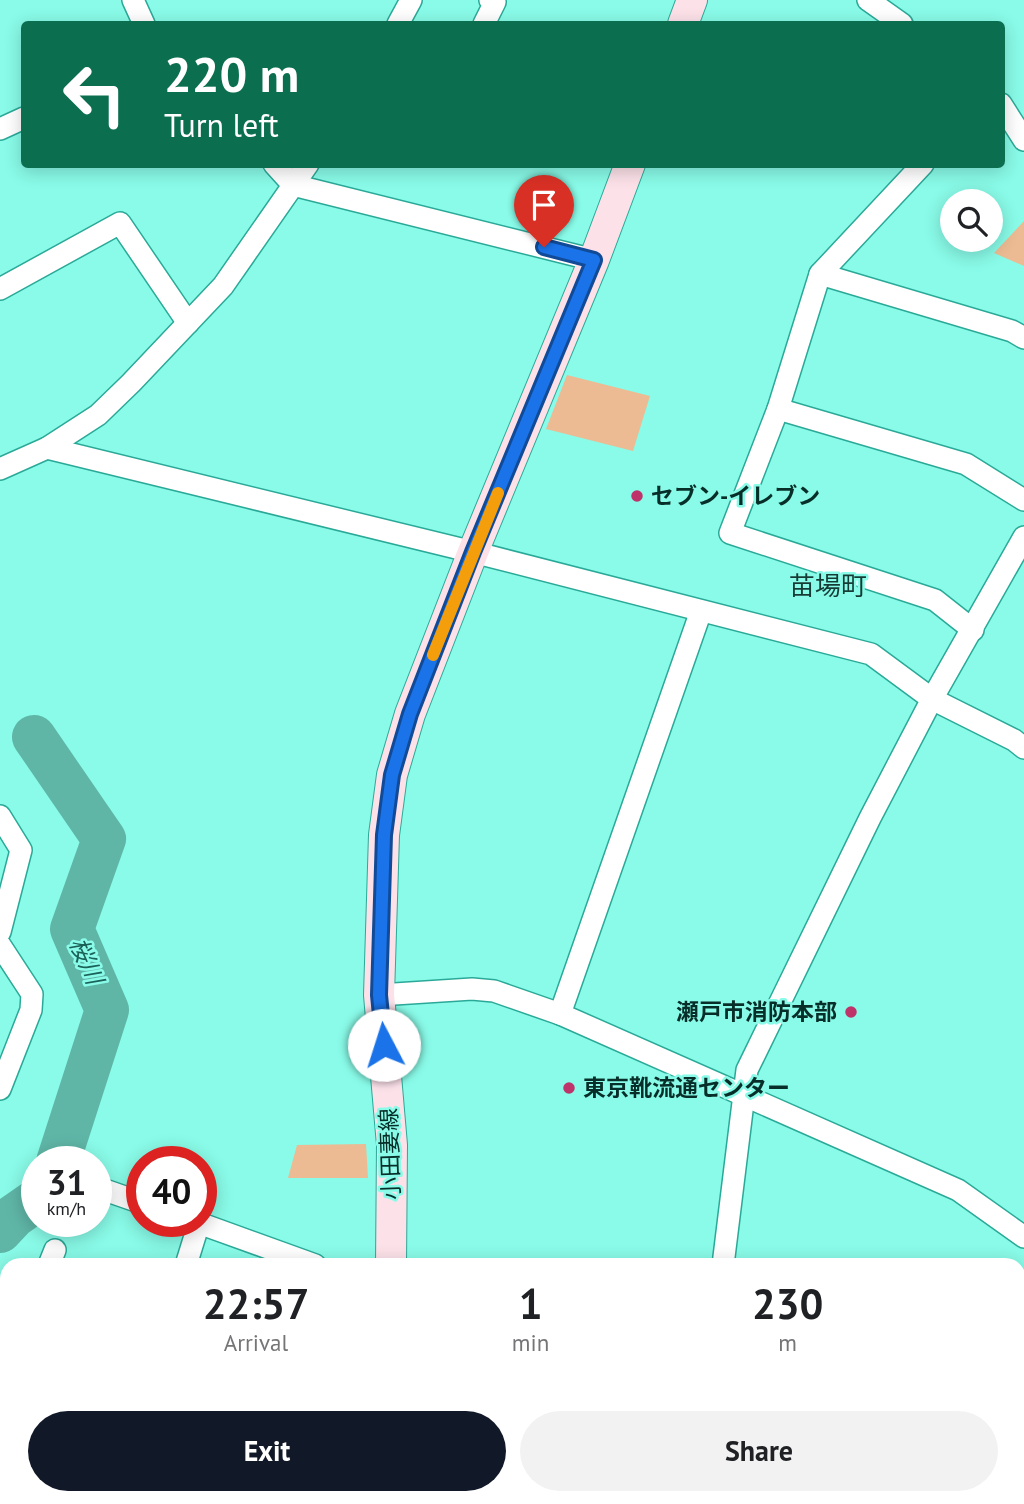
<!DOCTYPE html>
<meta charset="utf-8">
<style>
body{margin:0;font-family:"PT Sans","Noto Sans JP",sans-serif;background:#f2f2f2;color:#202124;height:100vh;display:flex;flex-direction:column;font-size:26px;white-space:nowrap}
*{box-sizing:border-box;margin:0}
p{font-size:23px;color:#757577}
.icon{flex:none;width:38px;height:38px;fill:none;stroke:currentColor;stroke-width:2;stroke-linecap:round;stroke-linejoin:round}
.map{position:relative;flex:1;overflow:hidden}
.sheet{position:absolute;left:0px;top:1258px;width:1026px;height:247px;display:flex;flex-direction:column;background:#fff;border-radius:21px 21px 0 0;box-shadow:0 4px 18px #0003}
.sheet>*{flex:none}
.guide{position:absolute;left:21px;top:21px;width:984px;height:147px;border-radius:7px;box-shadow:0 4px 18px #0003;background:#0b6e4f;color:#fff;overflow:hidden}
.buttons{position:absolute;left:940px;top:189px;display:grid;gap:14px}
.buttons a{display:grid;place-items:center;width:63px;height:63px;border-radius:50%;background:#fff;box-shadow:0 4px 18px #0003;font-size:35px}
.speed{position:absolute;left:21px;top:1146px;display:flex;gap:14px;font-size:35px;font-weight:700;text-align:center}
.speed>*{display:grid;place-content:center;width:91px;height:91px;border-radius:50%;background:#fff;box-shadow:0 4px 18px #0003;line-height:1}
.speed small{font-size:18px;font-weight:400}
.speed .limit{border:10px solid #d22;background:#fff;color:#111}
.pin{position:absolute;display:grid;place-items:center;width:60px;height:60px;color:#fff;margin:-72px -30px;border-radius:50% 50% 50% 0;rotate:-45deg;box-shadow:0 0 7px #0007}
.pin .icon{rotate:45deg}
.me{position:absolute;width:77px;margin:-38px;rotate:355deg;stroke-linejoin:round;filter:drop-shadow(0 0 5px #0008)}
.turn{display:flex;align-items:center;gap:24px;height:147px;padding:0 28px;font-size:32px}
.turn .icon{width:91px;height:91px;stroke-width:2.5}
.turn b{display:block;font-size:49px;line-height:60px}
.eta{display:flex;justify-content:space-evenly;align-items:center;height:119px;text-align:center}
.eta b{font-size:42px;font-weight:600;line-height:49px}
.primary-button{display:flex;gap:14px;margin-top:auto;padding:14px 28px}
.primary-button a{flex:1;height:80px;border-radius:42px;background:#111827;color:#fff;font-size:28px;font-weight:600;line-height:80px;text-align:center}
.primary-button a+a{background:#f2f2f2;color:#202124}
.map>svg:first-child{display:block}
.green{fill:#ecbb93}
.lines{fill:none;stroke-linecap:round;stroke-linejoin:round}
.river{stroke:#5fb6a7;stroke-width:44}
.street-casing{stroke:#2ba998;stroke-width:24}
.secondary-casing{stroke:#2ba998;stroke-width:32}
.street{stroke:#fff;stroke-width:21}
.secondary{stroke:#fce1e9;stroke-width:30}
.route-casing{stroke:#114b97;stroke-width:18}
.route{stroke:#1a73e8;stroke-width:12}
.slow{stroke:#f59e0b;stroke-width:12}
.poi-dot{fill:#be3369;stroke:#89fbe8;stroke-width:2.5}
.labels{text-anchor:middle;stroke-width:5;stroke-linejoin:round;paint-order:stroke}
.poi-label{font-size:23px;font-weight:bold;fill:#072e28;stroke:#89fbe8;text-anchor:start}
.street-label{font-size:23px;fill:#072e28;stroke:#89fbe8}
.water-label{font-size:24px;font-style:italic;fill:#1b6157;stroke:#89fbe8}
.quarter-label{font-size:26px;fill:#163b35;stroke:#89fbe8}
</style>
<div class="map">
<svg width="1024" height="1504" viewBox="0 0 1024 1504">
<rect width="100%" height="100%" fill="#89fbe8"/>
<g class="green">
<polygon points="1024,221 1024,266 994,253"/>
<polygon points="567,375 650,396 633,451 546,429"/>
<polygon points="366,1144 368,1178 288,1178 297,1145"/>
</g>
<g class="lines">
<g class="river">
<polyline points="34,737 104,839 72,929 107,1010 58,1162"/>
<polyline points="0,1231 14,1216 37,1200"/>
<polyline points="9,1498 19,1504"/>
</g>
<defs>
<g id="street">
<polyline points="133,0 144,24"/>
<polyline points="868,0 902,24"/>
<polyline points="398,24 411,0"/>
<polyline points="484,24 495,2 490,0"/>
<polyline points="1001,104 1024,140"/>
<polyline points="0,129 24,118"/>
<polyline points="274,164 293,185 594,260"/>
<polyline points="923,164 820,274 778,409 730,533 935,600 973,630"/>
<polyline points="820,274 1012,331 1024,338"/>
<polyline points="0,289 120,223 188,323"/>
<polyline points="778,409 966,464 1024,500"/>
<polyline points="47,448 473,552 871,654 932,699 1014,740 1024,748"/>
<polyline points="0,469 47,448 98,415 131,383 223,286 308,164"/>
<polyline points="0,816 21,850 0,932"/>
<polyline points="0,945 32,994 31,1010 0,1089"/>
<polyline points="379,995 472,989 494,991 560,1014 958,1190 1024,1237"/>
<polyline points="560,1014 701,611"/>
<polyline points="96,1187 142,1203"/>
<polyline points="196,1222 315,1265"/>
<polyline points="49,1265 55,1250"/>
<polyline points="186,1265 199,1223"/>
<polyline points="723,1265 747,1070 870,818 932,699 1024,537"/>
<polyline points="0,1345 7,1347"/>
<polyline points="488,1498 507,1504"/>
<polyline points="1014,1498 1024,1502"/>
<polyline points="116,1504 118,1498"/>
<polyline points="530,1504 532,1498"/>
<polyline points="702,1504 702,1498"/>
</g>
<g id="secondary">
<polyline points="683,24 692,0"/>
<polyline points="391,1265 392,1145 379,995 384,835 392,775 410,714 473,552 594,260 630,164"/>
<polyline points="351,1504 353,1498"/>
</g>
</defs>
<use href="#street" class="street-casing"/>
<use href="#secondary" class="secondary-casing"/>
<use href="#street" class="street"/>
<use href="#secondary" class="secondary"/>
</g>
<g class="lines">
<defs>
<polyline id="route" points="384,1045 379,995 384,835 392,775 410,714 473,552 594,260 544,247"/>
</defs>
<use href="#route" class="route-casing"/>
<use href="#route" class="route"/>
<polyline class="slow" points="433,655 498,493"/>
</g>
<g class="poi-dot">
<circle cx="637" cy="496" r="7"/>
<circle cx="851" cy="1012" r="7"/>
<circle cx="569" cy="1088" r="7"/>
</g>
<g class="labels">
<g class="poi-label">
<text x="651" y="504">セブン-イレブン</text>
<text x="837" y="1020" text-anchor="end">瀬戸市消防本部</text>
<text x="583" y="1096">東京靴流通センター</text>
</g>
<g class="street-label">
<text transform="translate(390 1154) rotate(-92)" y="8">小田妻線</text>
</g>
<g class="water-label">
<text transform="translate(86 961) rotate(66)" y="8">桜川</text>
</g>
<g class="quarter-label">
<text x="828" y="595">苗場町</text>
</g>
</g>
</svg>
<div class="buttons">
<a><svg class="icon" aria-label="search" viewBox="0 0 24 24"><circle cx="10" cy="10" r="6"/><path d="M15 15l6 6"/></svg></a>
</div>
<div class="speed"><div>31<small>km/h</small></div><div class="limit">40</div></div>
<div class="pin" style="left:544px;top:247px;background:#d93025"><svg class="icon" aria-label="arrive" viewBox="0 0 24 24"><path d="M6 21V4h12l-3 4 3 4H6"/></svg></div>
<svg class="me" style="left:384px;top:1045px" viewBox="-20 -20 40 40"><circle r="19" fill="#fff"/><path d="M0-13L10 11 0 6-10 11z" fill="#1a73e8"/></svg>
<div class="guide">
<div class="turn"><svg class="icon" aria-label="left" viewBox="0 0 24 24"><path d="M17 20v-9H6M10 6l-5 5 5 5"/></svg><div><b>220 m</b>Turn left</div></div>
</div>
<section class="sheet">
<div class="eta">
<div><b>22:57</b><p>Arrival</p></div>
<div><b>1</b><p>min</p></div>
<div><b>230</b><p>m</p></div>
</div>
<div class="primary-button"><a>Exit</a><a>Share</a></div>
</section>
</div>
